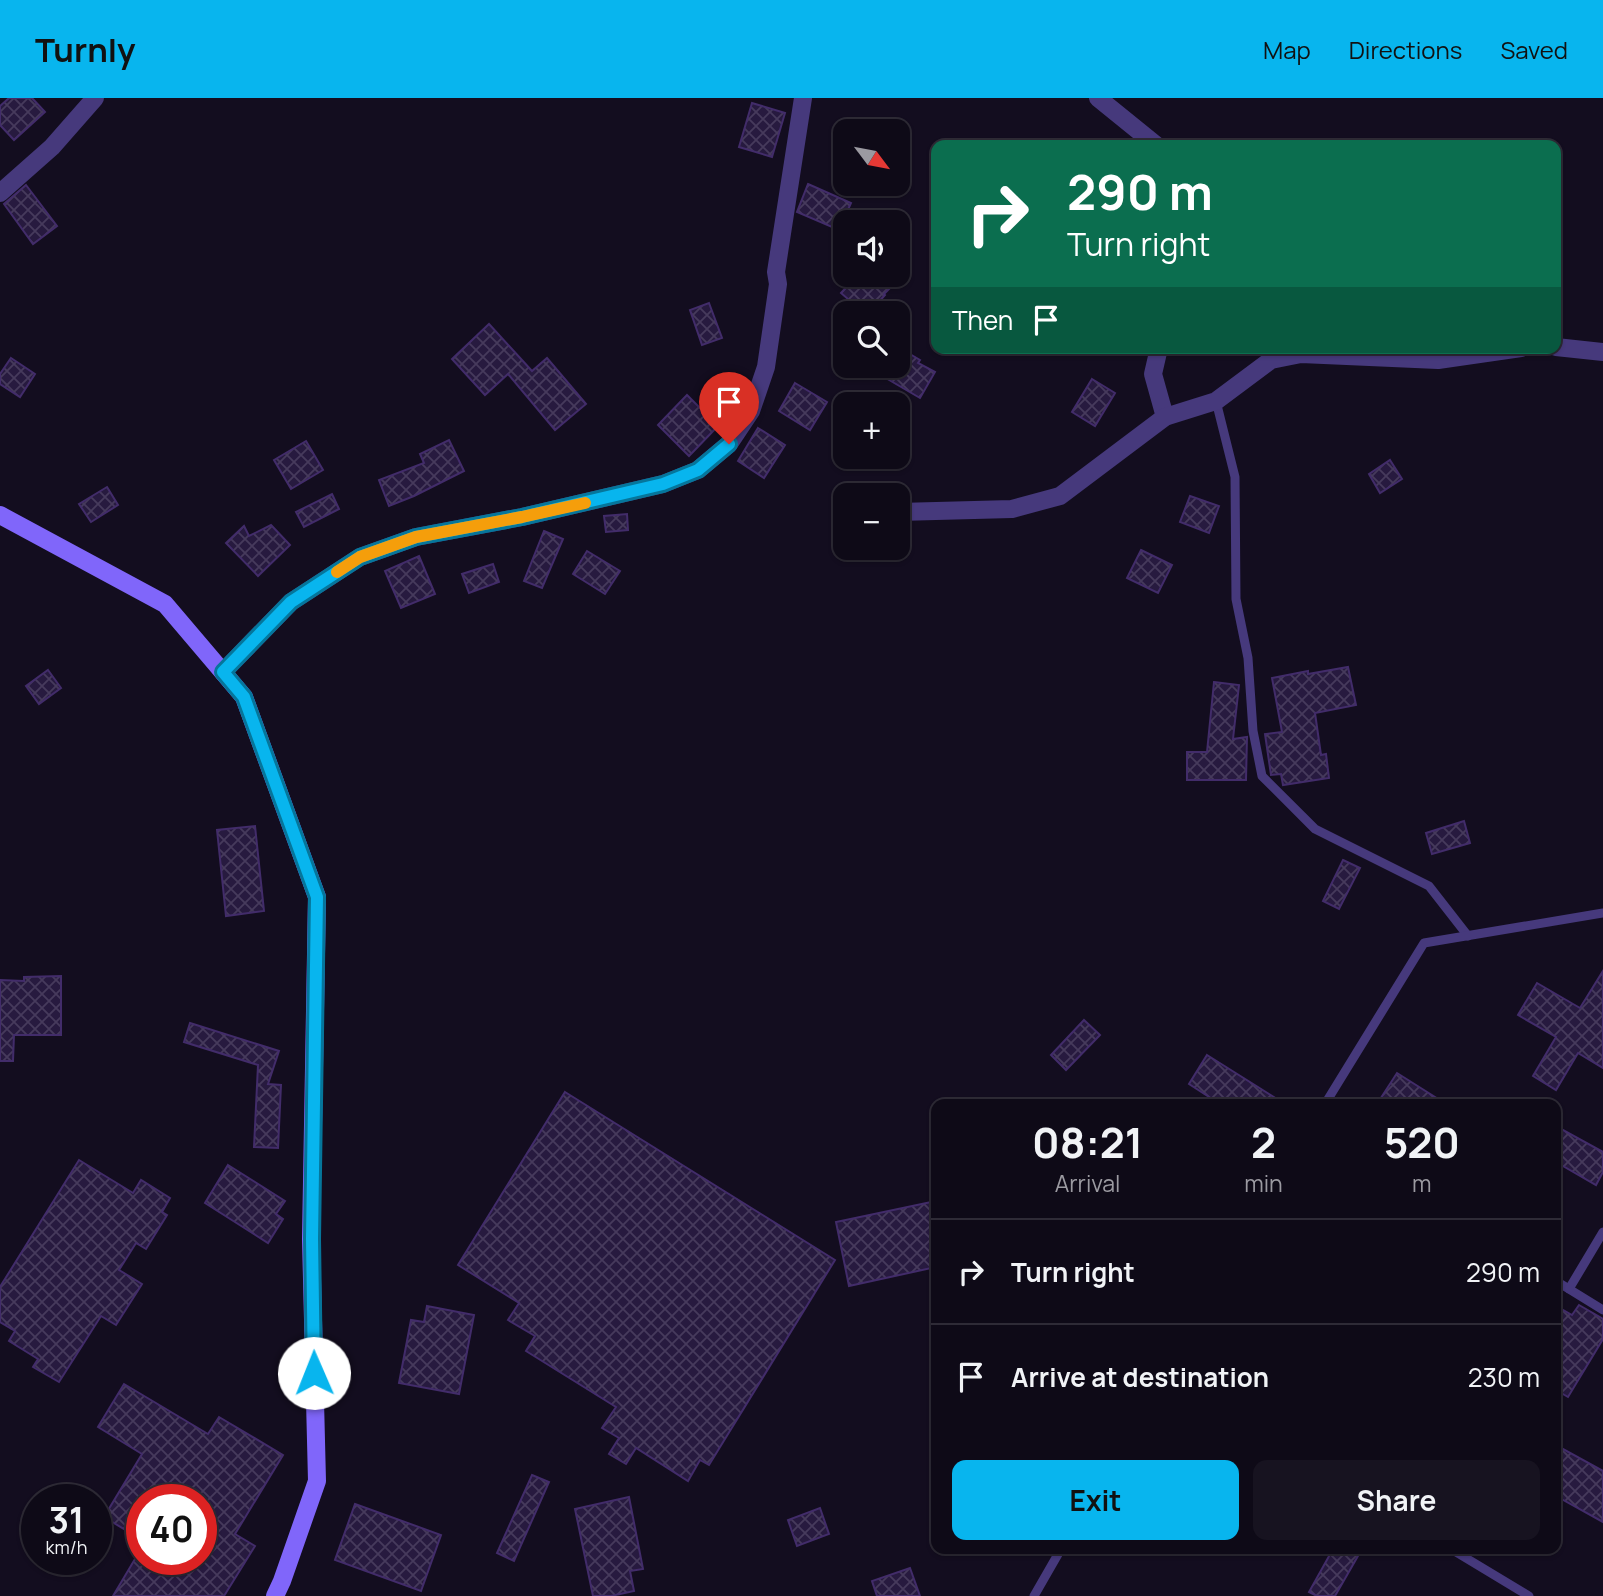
<!DOCTYPE html>
<meta charset="utf-8">
<style>
body{margin:0;font-family:Manrope,sans-serif;background:#171320;color:#f1f3f6;height:100vh;display:flex;flex-direction:column;font-size:26px;white-space:nowrap}
*{box-sizing:border-box;margin:0}
p{font-size:23px;color:#9b9aa1}
.icon{flex:none;width:38px;height:38px;fill:none;stroke:currentColor;stroke-width:2;stroke-linecap:round;stroke-linejoin:round}
.map{position:relative;flex:1;overflow:hidden}
.drawer{position:absolute;left:931px;top:1001px;width:630px;height:455px;display:flex;flex-direction:column;background:#0e0a17;border-radius:14px;box-shadow:0 2px 5px #0004,0 0 0 2px #2e2b36}
.drawer>*{flex:none}
.hud{position:absolute;left:931px;top:42px;width:630px;height:214px;border-radius:14px;box-shadow:0 2px 5px #0004,0 0 0 2px #2e2b36;background:#0b6e4f;color:#fff;overflow:hidden}
.needle{width:46px;rotate:122deg}
.tools{position:absolute;left:833px;top:21px;display:grid;gap:14px}
.tools a{display:grid;place-items:center;width:77px;height:77px;border-radius:14px;background:#0e0a17;box-shadow:0 2px 5px #0004,0 0 0 2px #2e2b36;font-size:35px}
.speed{position:absolute;left:21px;top:1386px;display:flex;gap:14px;font-size:35px;font-weight:700;text-align:center}
.speed>*{display:grid;place-content:center;width:91px;height:91px;border-radius:50%;background:#0e0a17;box-shadow:0 2px 5px #0004,0 0 0 2px #2e2b36;line-height:1}
.speed small{font-size:18px;font-weight:400}
.speed .limit{border:10px solid #d22;background:#fff;color:#111}
.pin{position:absolute;display:grid;place-items:center;width:60px;height:60px;color:#fff;margin:-72px -30px;border-radius:50% 50% 50% 0;rotate:-45deg;box-shadow:0 0 7px #0007}
.pin .icon{rotate:45deg}
.me{position:absolute;width:77px;margin:-38px;rotate:359deg;stroke-linejoin:round;filter:drop-shadow(0 0 5px #0008)}
.turn{display:flex;align-items:center;gap:24px;height:147px;padding:0 21px;font-size:32px}
.turn .icon{width:91px;height:91px;stroke-width:2.5}
.turn b{display:block;font-size:49px;line-height:60px}
.then{display:flex;align-items:center;height:66px;padding:0 21px;background:#0003;gap:14px;font-size:26px}
.eta{display:flex;justify-content:space-evenly;align-items:center;height:119px;text-align:center}
.eta b{font-size:42px;font-weight:700;line-height:49px}
.action{display:flex;gap:14px;margin-top:auto;padding:14px 21px}
.action a{flex:1;height:80px;border-radius:14px;background:#08b5ee;color:#111;font-size:28px;font-weight:700;line-height:80px;text-align:center}
.action a+a{background:#171320;color:#f1f3f6}
ul{padding:0;list-style:none}
li{display:flex;align-items:center;gap:21px;height:105px;padding:0 21px;border-top:2px solid #2e2b36}
li div{flex:1}
li b{display:block;font-size:26px}
li em{font-style:normal}
header{display:flex;align-items:center;gap:42px;box-sizing:border-box;height:98px;padding:0 35px;background:#08b5ee;color:#111}
header strong{font-size:33px}
nav{display:flex;gap:38px;margin-inline-start:auto;font-size:24px}
.map>svg:first-child{display:block}
.building{fill:url(#building-cross-hatch);stroke:#422c6a;stroke-width:2}
.lines{fill:none;stroke-linecap:round;stroke-linejoin:round}
.lane{stroke:#46397c;stroke-width:9}
.street{stroke:#46397c;stroke-width:18}
.secondary{stroke:#8066fa;stroke-width:18}
.route-casing{stroke:#05769b;stroke-width:18}
.route{stroke:#08b5ee;stroke-width:12}
.slow{stroke:#f59e0b;stroke-width:12}
</style>
<header>
<strong>Turnly</strong>
<nav><a>Map</a><a>Directions</a><a>Saved</a></nav>
</header>
<div class="map">
<svg width="1603" height="1498" viewBox="0 0 1603 1498">
<defs>
<pattern id="building-cross-hatch" width="8" height="8" patternUnits="userSpaceOnUse" patternTransform="scale(1.75)"><rect width="8" height="8" fill="#271a3f"/><path d="M0 0l8 8M0 8l8-8" fill="none" stroke="#463a5c"/></pattern>
</defs>
<rect width="100%" height="100%" fill="#130d1f"/>
<g class="building">
<polygon points="9,0 32,0 45,14 14,42 0,27 0,8"/>
<polygon points="752,5 785,15 772,59 739,49"/>
<polygon points="808,86 851,105 839,132 797,114"/>
<polygon points="26,87 57,128 33,146 4,106"/>
<polygon points="858,177 903,177 884,196 885,197 869,215 864,215 841,195"/>
<polygon points="709,205 722,240 702,247 690,212"/>
<polygon points="489,226 532,273 547,260 586,306 555,332 508,276 485,297 452,261"/>
<polygon points="898,249 920,262 918,265 935,274 920,300 884,279 891,268 898,268"/>
<polygon points="11,260 35,276 20,299 0,286 0,276"/>
<polygon points="1092,281 1115,295 1095,328 1072,314"/>
<polygon points="795,285 827,304 810,332 779,313"/>
<polygon points="687,297 718,328 689,358 658,327"/>
<polygon points="758,330 785,347 764,380 738,363"/>
<polygon points="449,342 464,373 414,398 389,408 379,382 424,365 420,356"/>
<polygon points="306,343 323,372 291,391 274,362"/>
<polygon points="1390,362 1402,381 1380,395 1369,376"/>
<polygon points="107,389 118,407 91,424 79,406"/>
<polygon points="332,396 339,411 304,429 296,414"/>
<polygon points="1190,398 1219,408 1209,435 1180,424"/>
<polygon points="627,416 628,432 606,434 604,418"/>
<polygon points="271,427 290,447 258,478 226,445 244,428 249,438"/>
<polygon points="544,433 563,441 542,490 524,483"/>
<polygon points="1141,452 1172,467 1158,495 1127,480"/>
<polygon points="587,453 620,473 605,496 573,476"/>
<polygon points="419,458 435,496 401,510 385,473"/>
<polygon points="493,466 499,484 469,495 462,476"/>
<polygon points="1348,569 1356,607 1315,615 1321,657 1326,656 1329,680 1283,687 1281,676 1271,677 1265,636 1282,634 1272,580 1308,573 1308,576"/>
<polygon points="48,572 61,590 39,606 26,588"/>
<polygon points="1214,584 1239,587 1233,641 1247,639 1246,682 1187,682 1187,654 1207,654"/>
<polygon points="1464,723 1470,745 1432,756 1426,735"/>
<polygon points="255,728 264,813 226,818 217,732"/>
<polygon points="1343,762 1360,770 1339,811 1323,803"/>
<polygon points="1603,873 1603,970 1578,955 1556,992 1533,978 1556,939 1518,917 1537,885 1580,910"/>
<polygon points="61,878 61,937 14,937 13,963 0,963 0,882 24,883 24,879"/>
<polygon points="1084,922 1100,937 1066,972 1051,957"/>
<polygon points="190,925 279,953 268,986 281,987 278,1050 254,1049 258,967 184,944"/>
<polygon points="1207,957 1285,1006 1220,1006 1189,986"/>
<polygon points="1397,975 1446,1006 1377,1006"/>
<polygon points="565,994 835,1162 709,1367 700,1362 688,1383 636,1350 626,1366 609,1356 619,1340 602,1330 616,1309 526,1253 535,1238 508,1222 519,1205 458,1167"/>
<polygon points="1556,1028 1603,1054 1603,1074 1596,1087 1556,1064"/>
<polygon points="79,1062 133,1095 141,1082 170,1100 162,1114 167,1117 146,1151 136,1145 119,1172 142,1186 116,1227 101,1218 59,1284 33,1269 38,1261 9,1243 15,1233 0,1224 0,1189"/>
<polygon points="228,1067 285,1103 276,1116 283,1121 268,1145 205,1105"/>
<polygon points="936,1103 936,1169 849,1188 836,1124"/>
<polygon points="1579,1207 1603,1221 1603,1241 1568,1299 1556,1292 1556,1208 1572,1217"/>
<polygon points="427,1208 474,1217 459,1296 399,1285 411,1222 424,1224"/>
<polygon points="124,1286 208,1336 219,1319 283,1357 235,1436 255,1448 224,1498 113,1498 135,1461 201,1461 201,1402 142,1402 142,1442 104,1419 142,1356 98,1329"/>
<polygon points="1556,1347 1603,1373 1603,1424 1556,1398"/>
<polygon points="532,1377 549,1384 514,1463 497,1455"/>
<polygon points="629,1399 643,1471 630,1473 634,1493 611,1498 593,1498 575,1411"/>
<polygon points="355,1406 441,1437 421,1493 335,1462"/>
<polygon points="820,1410 829,1436 797,1448 788,1422"/>
<polygon points="1333,1451 1362,1451 1335,1498 1317,1498 1309,1494"/>
<polygon points="910,1470 920,1498 877,1498 872,1483"/>
</g>
<g class="lines">
<g class="lane">
<polyline points="1216,303 1235,379 1236,501 1248,560 1253,633 1262,678 1315,731 1429,788 1468,838"/>
<polyline points="1325,1006 1424,845 1603,815"/>
<polyline points="1556,1183 1603,1212"/>
<polyline points="1569,1191 1603,1134"/>
<polyline points="1451,1451 1529,1498"/>
<polyline points="1034,1498 1061,1451"/>
</g>
<g class="street">
<polyline points="1098,0 1156,47"/>
<polyline points="0,95 52,49 95,0"/>
<polyline points="1556,249 1603,254"/>
<polyline points="1159,250 1153,276 1165,319"/>
<polyline points="898,414 1012,411 1060,398 1165,319 1216,303 1271,262 1301,256 1438,262 1521,250"/>
<polyline points="223,574 291,504 360,459 416,439 522,419 663,386 698,372 729,346 751,313 766,269 778,186 776,174 803,0"/>
</g>
<polyline class="secondary" points="0,417 165,506 244,599 317,799 311,1141 317,1383 282,1483 275,1498"/>
</g>
<g class="lines">
<defs>
<polyline id="route" points="314,1275 312,1141 317,799 244,599 223,574 291,504 360,459 416,439 522,419 663,386 698,372 729,346"/>
</defs>
<use href="#route" class="route-casing"/>
<use href="#route" class="route"/>
<polyline class="slow" points="337,474 360,459 416,439 522,419 585,405"/>
</g>
</svg>
<div class="tools">
<a><svg class="needle" viewBox="-14 -14 28 28"><path d="M0-13l5 13h-10z" fill="#e53935"/><path d="M0 13l5-13h-10z" fill="#9b9aa1"/></svg></a>
<a><svg class="icon" aria-label="sound" viewBox="0 0 24 24"><path d="M4 9h4l5-4v14l-5-4H4zM17 9q2 3 0 6"/></svg></a>
<a><svg class="icon" aria-label="search" viewBox="0 0 24 24"><circle cx="10" cy="10" r="6"/><path d="M15 15l6 6"/></svg></a>
<a>+</a>
<a>−</a>
</div>
<div class="speed"><div>31<small>km/h</small></div><div class="limit">40</div></div>
<div class="pin" style="left:729px;top:346px;background:#d93025"><svg class="icon" aria-label="arrive" viewBox="0 0 24 24"><path d="M6 21V4h12l-3 4 3 4H6"/></svg></div>
<svg class="me" style="left:314px;top:1275px" viewBox="-20 -20 40 40"><circle r="19" fill="#fff"/><path d="M0-13L10 11 0 6-10 11z" fill="#08b5ee"/></svg>
<div class="hud">
<div class="turn"><svg class="icon" aria-label="right" viewBox="0 0 24 24"><path d="M7 20v-9h11M14 6l5 5-5 5"/></svg><div><b>290 m</b>Turn right</div></div>
<div class="then">Then<svg class="icon" aria-label="arrive" viewBox="0 0 24 24"><path d="M6 21V4h12l-3 4 3 4H6"/></svg></div>
</div>
<section class="drawer">
<div class="eta">
<div><b>08:21</b><p>Arrival</p></div>
<div><b>2</b><p>min</p></div>
<div><b>520</b><p>m</p></div>
</div>
<ul>
<li><svg class="icon" aria-label="right" viewBox="0 0 24 24"><path d="M7 20v-9h11M14 6l5 5-5 5"/></svg><div><b>Turn right</b></div><em>290 m</em></li>
<li><svg class="icon" aria-label="arrive" viewBox="0 0 24 24"><path d="M6 21V4h12l-3 4 3 4H6"/></svg><div><b>Arrive at destination</b></div><em>230 m</em></li>
</ul>
<div class="action"><a>Exit</a><a>Share</a></div>
</section>
</div>
